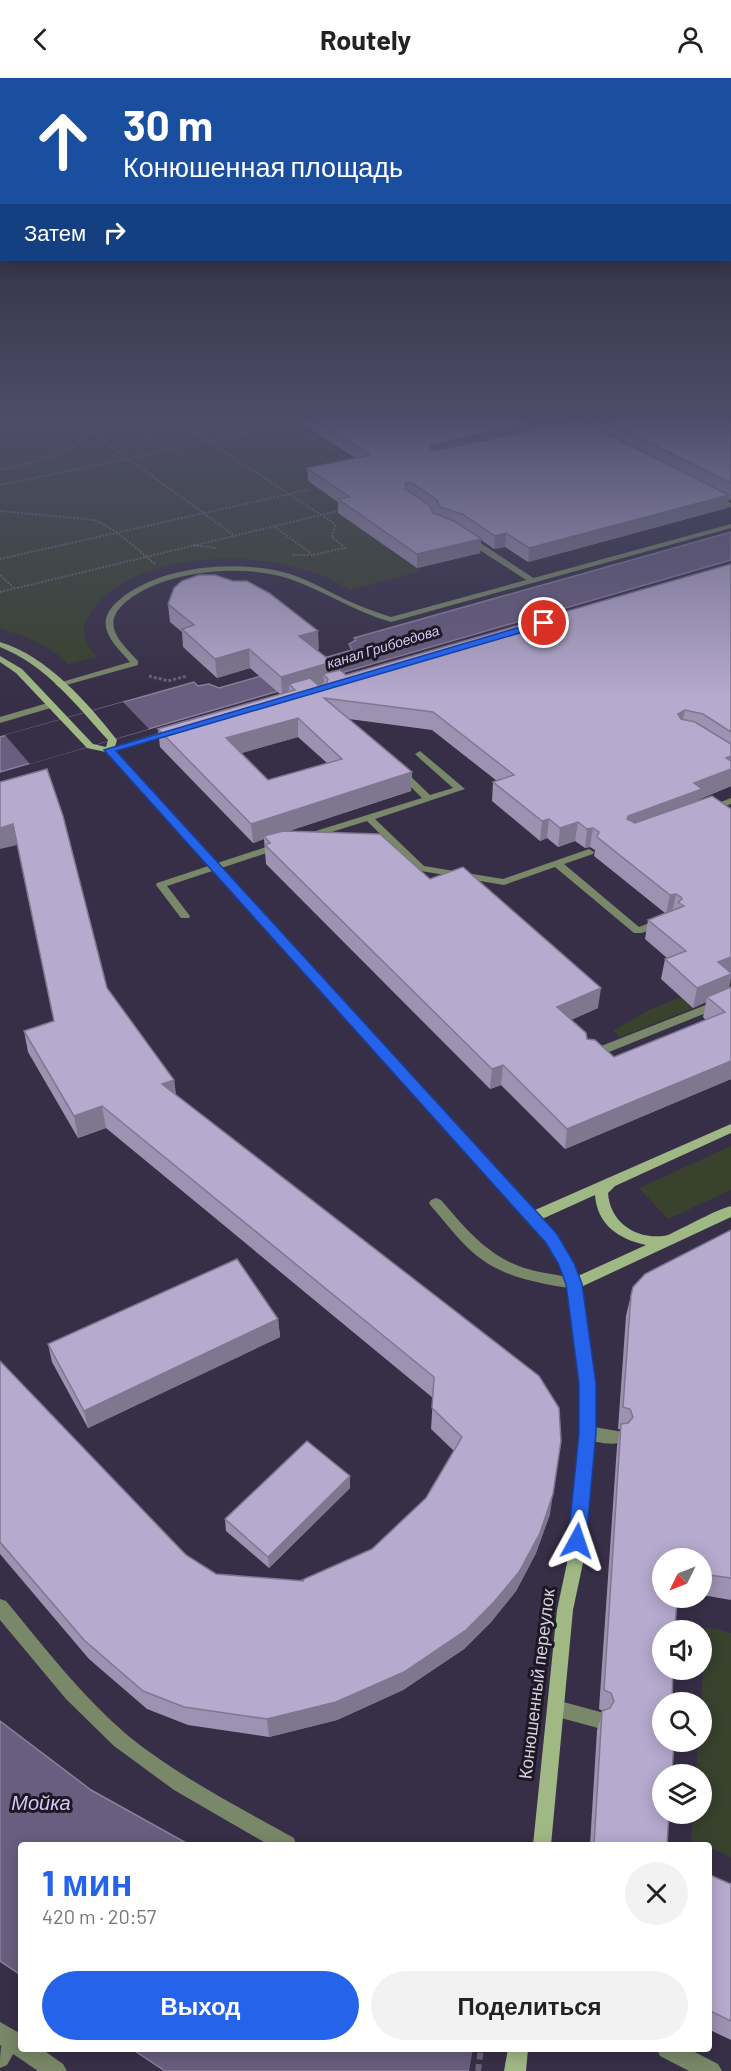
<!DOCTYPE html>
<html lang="ru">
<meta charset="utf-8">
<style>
body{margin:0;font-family:Barlow,sans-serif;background:#f2f2f2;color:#222;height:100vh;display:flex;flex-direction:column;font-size:22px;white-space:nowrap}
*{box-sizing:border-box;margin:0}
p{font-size:20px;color:#767676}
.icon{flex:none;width:33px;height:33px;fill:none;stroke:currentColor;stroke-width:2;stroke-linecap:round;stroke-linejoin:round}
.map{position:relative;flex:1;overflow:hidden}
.panel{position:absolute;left:18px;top:1764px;width:694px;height:210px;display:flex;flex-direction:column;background:#fff;border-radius:6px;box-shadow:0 3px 15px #0003}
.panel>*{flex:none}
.guide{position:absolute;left:0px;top:0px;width:732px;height:183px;box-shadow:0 3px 15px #0003;background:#1a4fa0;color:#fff;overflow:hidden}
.needle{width:39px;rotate:227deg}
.controls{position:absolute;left:652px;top:1470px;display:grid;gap:12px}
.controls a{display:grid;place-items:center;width:60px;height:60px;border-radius:50%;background:#fff;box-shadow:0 3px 15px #0003;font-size:30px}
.pin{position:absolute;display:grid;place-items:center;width:51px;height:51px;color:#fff;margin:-26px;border:3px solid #fff;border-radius:50%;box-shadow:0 2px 6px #0007}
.me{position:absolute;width:66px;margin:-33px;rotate:5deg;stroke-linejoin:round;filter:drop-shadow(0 0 4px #0008)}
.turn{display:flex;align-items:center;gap:21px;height:126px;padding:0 24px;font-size:27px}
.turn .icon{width:78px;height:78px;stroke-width:2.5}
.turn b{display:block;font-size:42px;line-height:51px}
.then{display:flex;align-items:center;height:57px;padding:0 24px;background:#0003;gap:12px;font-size:22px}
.round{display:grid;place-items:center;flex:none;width:63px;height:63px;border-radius:32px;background:#f2f2f2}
.overview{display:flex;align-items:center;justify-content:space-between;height:102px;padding:0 24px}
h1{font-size:36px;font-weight:700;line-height:45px;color:#2563eb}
.action{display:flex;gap:12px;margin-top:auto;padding:12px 24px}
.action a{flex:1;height:69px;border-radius:36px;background:#2563eb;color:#fff;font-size:24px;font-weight:700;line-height:69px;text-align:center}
.action a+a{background:#f2f2f2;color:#222}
header{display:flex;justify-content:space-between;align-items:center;height:78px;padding:0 24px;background:#fff;font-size:27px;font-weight:700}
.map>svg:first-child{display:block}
.green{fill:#38422d}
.water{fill:#695e7f;stroke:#89809c;stroke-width:1.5}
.pier{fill:#372f47}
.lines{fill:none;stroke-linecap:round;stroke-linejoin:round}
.path-far2{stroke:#6a6378;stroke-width:2;stroke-dasharray:2 1.5;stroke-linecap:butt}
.path-far1{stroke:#6a6378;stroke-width:3;stroke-dasharray:3 2;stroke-linecap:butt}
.path{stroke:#6a6378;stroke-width:6;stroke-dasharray:7 4.5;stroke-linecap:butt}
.lane{fill:#798868;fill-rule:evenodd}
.street{fill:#798868;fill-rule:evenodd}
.secondary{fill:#a0b884;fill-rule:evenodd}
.wall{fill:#9d92b1;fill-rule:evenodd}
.shaded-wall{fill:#7f7790}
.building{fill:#b6aace;stroke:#7f7790;stroke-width:1.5;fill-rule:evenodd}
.route{fill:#2563eb;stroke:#184099;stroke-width:1.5}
.labels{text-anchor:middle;stroke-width:6;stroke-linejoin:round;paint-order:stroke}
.far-water-label{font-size:14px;font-style:italic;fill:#d7c8f7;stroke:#1d1924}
.near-street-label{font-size:18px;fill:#d5d0e0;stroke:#1d1924}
.near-water-label{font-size:20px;font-style:italic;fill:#d7c8f7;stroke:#1d1924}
</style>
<header><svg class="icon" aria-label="back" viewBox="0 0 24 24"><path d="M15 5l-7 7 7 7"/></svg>Routely<svg class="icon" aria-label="person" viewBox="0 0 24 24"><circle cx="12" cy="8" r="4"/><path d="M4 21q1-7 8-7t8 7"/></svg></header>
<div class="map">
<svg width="731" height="1993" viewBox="0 0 731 1993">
<rect width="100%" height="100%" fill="#372f47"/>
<g class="green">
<path d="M0 339H209L223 348 274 339H299L297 343 357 382 366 428 339 435 421 493 349 512C288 469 141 466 93 531 79 551 82 561 97 579L68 586C47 566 28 558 0 551Z"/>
<polygon points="731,898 731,915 620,959 613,953 649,932"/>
<polygon points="731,1068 731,1112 668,1141 639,1110"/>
<polygon points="706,1549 731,1555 731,1779 710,1770 710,1767 691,1763 693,1736 702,1736 702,1696 696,1696 698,1664 702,1664 701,1624"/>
</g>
<g class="water">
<polygon points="731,454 731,482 0,694 0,659 194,604 198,608 209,606 219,610 352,572 349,566 356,562 354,560"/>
<polygon points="0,1643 91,1712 190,1767 21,1767 21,1897 0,1883"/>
<polygon points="132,1971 481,1971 522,1993 165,1993"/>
</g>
<g class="pier">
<polygon points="123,624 149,651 30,686 5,657"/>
<polygon points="473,1971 488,1971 525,1993 469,1993"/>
</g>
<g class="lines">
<g class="path-far2">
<polyline points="124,339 165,372"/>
<polyline points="173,339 209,364 289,345"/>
<polyline points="90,353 235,458"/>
<polyline points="197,355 281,339 349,383"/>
<path d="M0 392C33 384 86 376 97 339"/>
<polyline points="0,407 209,364 332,444 335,448 332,459 345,470 313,477 292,477"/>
<polyline points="0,433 95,442 117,454 155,486"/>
<polyline points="275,449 312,476"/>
<polyline points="193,467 216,470"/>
<polyline points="0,481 311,411"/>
<polyline points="0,497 14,510"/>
<polyline points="0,514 342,432"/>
</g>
<polyline class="path-far1" points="149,598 168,603 187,598"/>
<polyline class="path" points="478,1993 481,1971"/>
<g class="lane">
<polygon points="464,458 470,458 538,503 531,505 464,462"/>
<polygon points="420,673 465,711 375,741 424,788 503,801 589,771 594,774 593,776 564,786 639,849 657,842 665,842 666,844 665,846 642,855 634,855 555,789 504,807 421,793 417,792 367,743 312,760 306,760 306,756 422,720 397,695 397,691 403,691 430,717 453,710 417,678 415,676"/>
<polygon points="731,720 731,726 708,734 703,731"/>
<polygon points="278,765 282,766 282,770 167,808 190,838 189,840 181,840 156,807 157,805"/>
<polygon points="731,917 731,925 594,980 586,980 584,977 586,974"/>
<path d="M436 1120 441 1122C466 1151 489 1180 528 1191 545 1196 563 1197 579 1202L581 1206 579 1210 574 1211C544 1206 510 1201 484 1183 463 1169 448 1147 431 1128L429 1125 431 1122Z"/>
<path d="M588 1348 623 1354 626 1359 623 1364C612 1368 594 1364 583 1360L580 1355 583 1350Z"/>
<path d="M0 1521 6 1523C44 1569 81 1617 126 1656 177 1698 237 1728 294 1760L296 1767H269L174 1712 114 1668 66 1621 0 1542Z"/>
<polygon points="556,1622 604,1635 607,1641 604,1647 598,1650 550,1637 547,1631 550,1625"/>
<path d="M11 1951 18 1954 21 1962 7 1987 0 1990C0 1976 0 1957 11 1951Z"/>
</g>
<g class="street">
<polygon points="711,418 715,418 731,425 731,430 711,420"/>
<path d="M731 446V450L391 544C355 534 325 513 290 501 244 485 165 492 127 523 99 546 120 563 138 583V587L59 609 55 606 130 584C112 564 92 546 118 523 159 487 239 481 290 496 309 502 326 512 344 521 359 528 375 534 391 539Z"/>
<polygon points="51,624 55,627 54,629 0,645 0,639"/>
<polygon points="174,650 178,653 177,655 109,675 104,672"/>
<polygon points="0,1944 21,1956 21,1971 42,1971 63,1986 67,1993 38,1993 0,1967"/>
<polygon points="657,1971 689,1971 718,1986 722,1993 689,1993 660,1978"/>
</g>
<g class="secondary">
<path d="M0 564C47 578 88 625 117 662L114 672 535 1132 731 1046V1055L615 1108 608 1115C610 1144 635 1161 663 1158 669 1158 675 1153 680 1151 697 1143 714 1133 731 1128V1139L581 1209 595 1306 596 1355 583 1485 573 1532 551 1767H533L557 1532 567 1485 580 1355 581 1306 567 1206 559 1186 547 1165 528 1143 106 674 87 670 16 595 0 584V578L22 591 93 666 106 669 108 662C76 627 46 587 0 569ZM595 1117C597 1146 618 1161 646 1167L578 1198C569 1176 557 1158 542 1141Z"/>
<polygon points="508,1971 528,1971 526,1993 504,1993"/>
</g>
</g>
<g class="wall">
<polygon points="209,339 274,339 223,348"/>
<polygon points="292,339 568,339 568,344 575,343 575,339 731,339 731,422 729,421 727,430 528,484 505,469 494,471 481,462 480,475 417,490 338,435 338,424 308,403 307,390 355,380"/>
<path d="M731 486V708L700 721V722L729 910 731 1001 565 1071 501 1007 490 1011 266 786 264 761 253 765 160 669 158 651 280 616 250 590 217 600 183 569 182 554 170 544 168 526 233 503 319 571 317 572 332 584V594L346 597ZM349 641 432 652 497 703 493 704 492 723 540 763 547 760 558 769 575 763 585 770 590 769 595 772 594 778 665 835 648 842 645 861 667 880 665 881 661 901 693 930 706 924 703 939 706 942 614 979 587 961 571 942 598 930 430 801 289 753 411 713 412 694ZM298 659 327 685 268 702 241 675Z"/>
<polygon points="0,704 107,910 174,1002 176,1017 539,1298 550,1436 536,1475 516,1513 491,1544 464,1571 403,1612 337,1642 269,1659 188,1647 147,1631 89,1581 0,1476 0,1283 186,1477 216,1496 303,1503 302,1502 372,1471 426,1420 454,1373 431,1351 433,1320 106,1050 78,1060 28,974 24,953 54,943 17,767"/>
<polygon points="731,1152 731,1522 702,1517 702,1480 663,1480 672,1624 667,1767 590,1767 597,1652 603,1633 599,1631 617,1368 620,1351 618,1351 626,1238 631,1217"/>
<polygon points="278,1241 280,1259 88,1350 52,1284 48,1266"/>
<polygon points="350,1410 269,1490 226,1453 225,1441"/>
<polygon points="710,1797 731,1806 731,1962 710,1952"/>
</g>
<g class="shaded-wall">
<polygon points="222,339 274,339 223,348"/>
<polygon points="557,339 568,339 567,348 431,380 430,370 432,367"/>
<polygon points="729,417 727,430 528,484 529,470"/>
<polygon points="506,455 505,469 494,471 495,458"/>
<polygon points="481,461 480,475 417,490 417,476"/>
<polygon points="318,553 319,571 300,576 299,558"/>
<polygon points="249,571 250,590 217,600 215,581"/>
<polygon points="332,584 332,603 328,601 323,596 324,605 295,614 295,612 289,606 289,615 282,618 281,599"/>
<polygon points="685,632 681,650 678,636"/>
<polygon points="298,640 298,659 228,679 226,660"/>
<polygon points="731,678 731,708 700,721 699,730 624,760 627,741 628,738 694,705 726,680"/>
<polygon points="412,694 411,713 266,760 264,758 264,761 253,765 251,746"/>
<polygon points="549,741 547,760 540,763 542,743"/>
<polygon points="578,744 575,763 558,769 560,750"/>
<polygon points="13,746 17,767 0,771 0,750"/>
<polygon points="593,750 590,769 585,770 587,751"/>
<polygon points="676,816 672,835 666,836 670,817"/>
<polygon points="731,879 731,900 728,916 707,919 706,924 693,930 697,910 718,884"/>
<polygon points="601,910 598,930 554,949 557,929"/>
<polygon points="731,983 731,1001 565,1071 567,1051"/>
<polygon points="503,987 501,1007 490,1011 492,991"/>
<polygon points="174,1002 176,1024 162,1006"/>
<polygon points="102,1028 106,1050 78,1060 74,1038"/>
<polygon points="278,1241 280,1259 88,1350 84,1333"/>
<polygon points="350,1398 350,1410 269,1490 268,1479"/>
<polygon points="553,1416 550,1436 536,1475 516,1513 491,1544 464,1571 403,1612 337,1642 269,1659 267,1641"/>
</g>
<g class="building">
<polygon points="310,339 557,339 432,367 430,370 434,373 579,342 729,417 529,470 506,455 495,458 462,436 440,429 437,422 412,405 406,405 405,411 429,427 433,435 454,443 481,461 417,476 338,421 350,419 307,390 370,377"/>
<polygon points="597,339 731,339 731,405"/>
<path d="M731 486V654L703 636 685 632 678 636 681 641 695 644 731 666V678L726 680 731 683V691L694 705 702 711 628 738 627 741 635 745 712 718 731 731V879L718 884 731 895V896L697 910 665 881 686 873 648 842 684 828 678 824 682 821 681 819 676 816 670 817 597 759 599 754 593 750 587 751 578 744 560 750 549 741 542 743 493 704 514 697 433 634 324 620 412 694 251 746 158 651 295 612 289 606 310 600 318 607H326L328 601 323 596 340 592 346 597ZM298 640 342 681 268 702 226 660Z"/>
<polygon points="199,497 215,497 233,503 247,503 269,515 318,553 299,558 332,584 281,599 249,571 215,581 182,551 194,547 168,526 174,510 182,503"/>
<polygon points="47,691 63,738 107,910 174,1002 162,1006 539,1298 559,1330 561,1363 553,1416 540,1455 519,1494 494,1524 466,1552 404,1594 336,1624 267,1641 184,1629 143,1613 84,1562 0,1464 0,1283 186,1477 216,1496 304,1503 302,1502 372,1471 426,1420 462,1359 432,1330 434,1299 102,1028 74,1038 24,953 54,943 13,746 0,750 0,704"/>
<polygon points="283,753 380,756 430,801 463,789 601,910 557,929 586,955 587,961 595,962 614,979 725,934 707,919 731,909 731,983 567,1051 503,987 492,991 265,767 270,765 264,758"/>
<polygon points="731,1152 731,1500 702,1496 702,1480 663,1480 663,1520 677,1520 675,1552 663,1552 663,1592 673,1592 672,1624 663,1624 663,1664 674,1664 672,1696 663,1696 663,1736 669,1736 667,1767 594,1767 602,1633 610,1630 614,1623 611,1615 604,1612 621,1346 628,1345 633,1339 630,1331 623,1329 631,1217 633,1209 645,1196"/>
<polygon points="237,1181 278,1241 84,1333 48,1266"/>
<polygon points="307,1363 350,1398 268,1479 225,1441"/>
<polygon points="710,1797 731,1806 731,1943 710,1933"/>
</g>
<linearGradient id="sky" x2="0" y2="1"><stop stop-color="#1e1a27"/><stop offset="0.55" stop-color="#4d4d69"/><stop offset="1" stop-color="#4d4d69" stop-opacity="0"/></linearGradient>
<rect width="731" height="618" fill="url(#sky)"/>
<polygon class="route" points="544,542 547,543 547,547 116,673 557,1156 574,1185 582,1206 596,1306 596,1355 586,1463 584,1469 577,1472 571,1469 568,1463 579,1355 579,1306 566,1206 558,1185 546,1165 104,672"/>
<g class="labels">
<g class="far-water-label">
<text transform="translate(383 569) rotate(-17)" y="5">канал Грибоедова</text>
</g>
<g class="near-street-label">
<text transform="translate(537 1606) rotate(-83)" y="6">Конюшенный переулок</text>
</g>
<g class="near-water-label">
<text x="41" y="1732">Мойка</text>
</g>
</g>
</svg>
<div class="controls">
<a><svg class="needle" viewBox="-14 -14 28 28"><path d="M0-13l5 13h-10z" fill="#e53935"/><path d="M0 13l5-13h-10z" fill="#767676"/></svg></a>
<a><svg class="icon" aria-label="sound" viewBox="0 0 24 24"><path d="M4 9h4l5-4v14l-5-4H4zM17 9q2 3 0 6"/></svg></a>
<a><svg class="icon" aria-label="search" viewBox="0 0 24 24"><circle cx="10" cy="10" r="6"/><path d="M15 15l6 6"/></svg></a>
<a><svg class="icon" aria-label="layers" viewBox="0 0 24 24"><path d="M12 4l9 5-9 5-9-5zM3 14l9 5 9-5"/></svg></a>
</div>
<div class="pin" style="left:544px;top:545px;background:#d93025"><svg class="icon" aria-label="arrive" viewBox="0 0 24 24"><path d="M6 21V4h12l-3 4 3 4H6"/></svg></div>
<svg class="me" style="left:577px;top:1463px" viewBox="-20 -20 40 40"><path d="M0-17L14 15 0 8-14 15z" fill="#2563eb" stroke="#fff" stroke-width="4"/></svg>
<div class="guide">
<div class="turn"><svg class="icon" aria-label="ahead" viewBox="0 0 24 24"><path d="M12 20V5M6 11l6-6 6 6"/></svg><div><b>30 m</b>Конюшенная площадь</div></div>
<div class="then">Затем<svg class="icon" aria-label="right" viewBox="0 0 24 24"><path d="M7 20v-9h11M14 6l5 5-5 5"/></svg></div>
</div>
<section class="panel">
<div class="overview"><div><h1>1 мин</h1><p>420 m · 20:57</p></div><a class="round"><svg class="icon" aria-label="close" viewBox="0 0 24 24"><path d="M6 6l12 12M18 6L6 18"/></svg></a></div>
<div class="action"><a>Выход</a><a>Поделиться</a></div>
</section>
</div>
